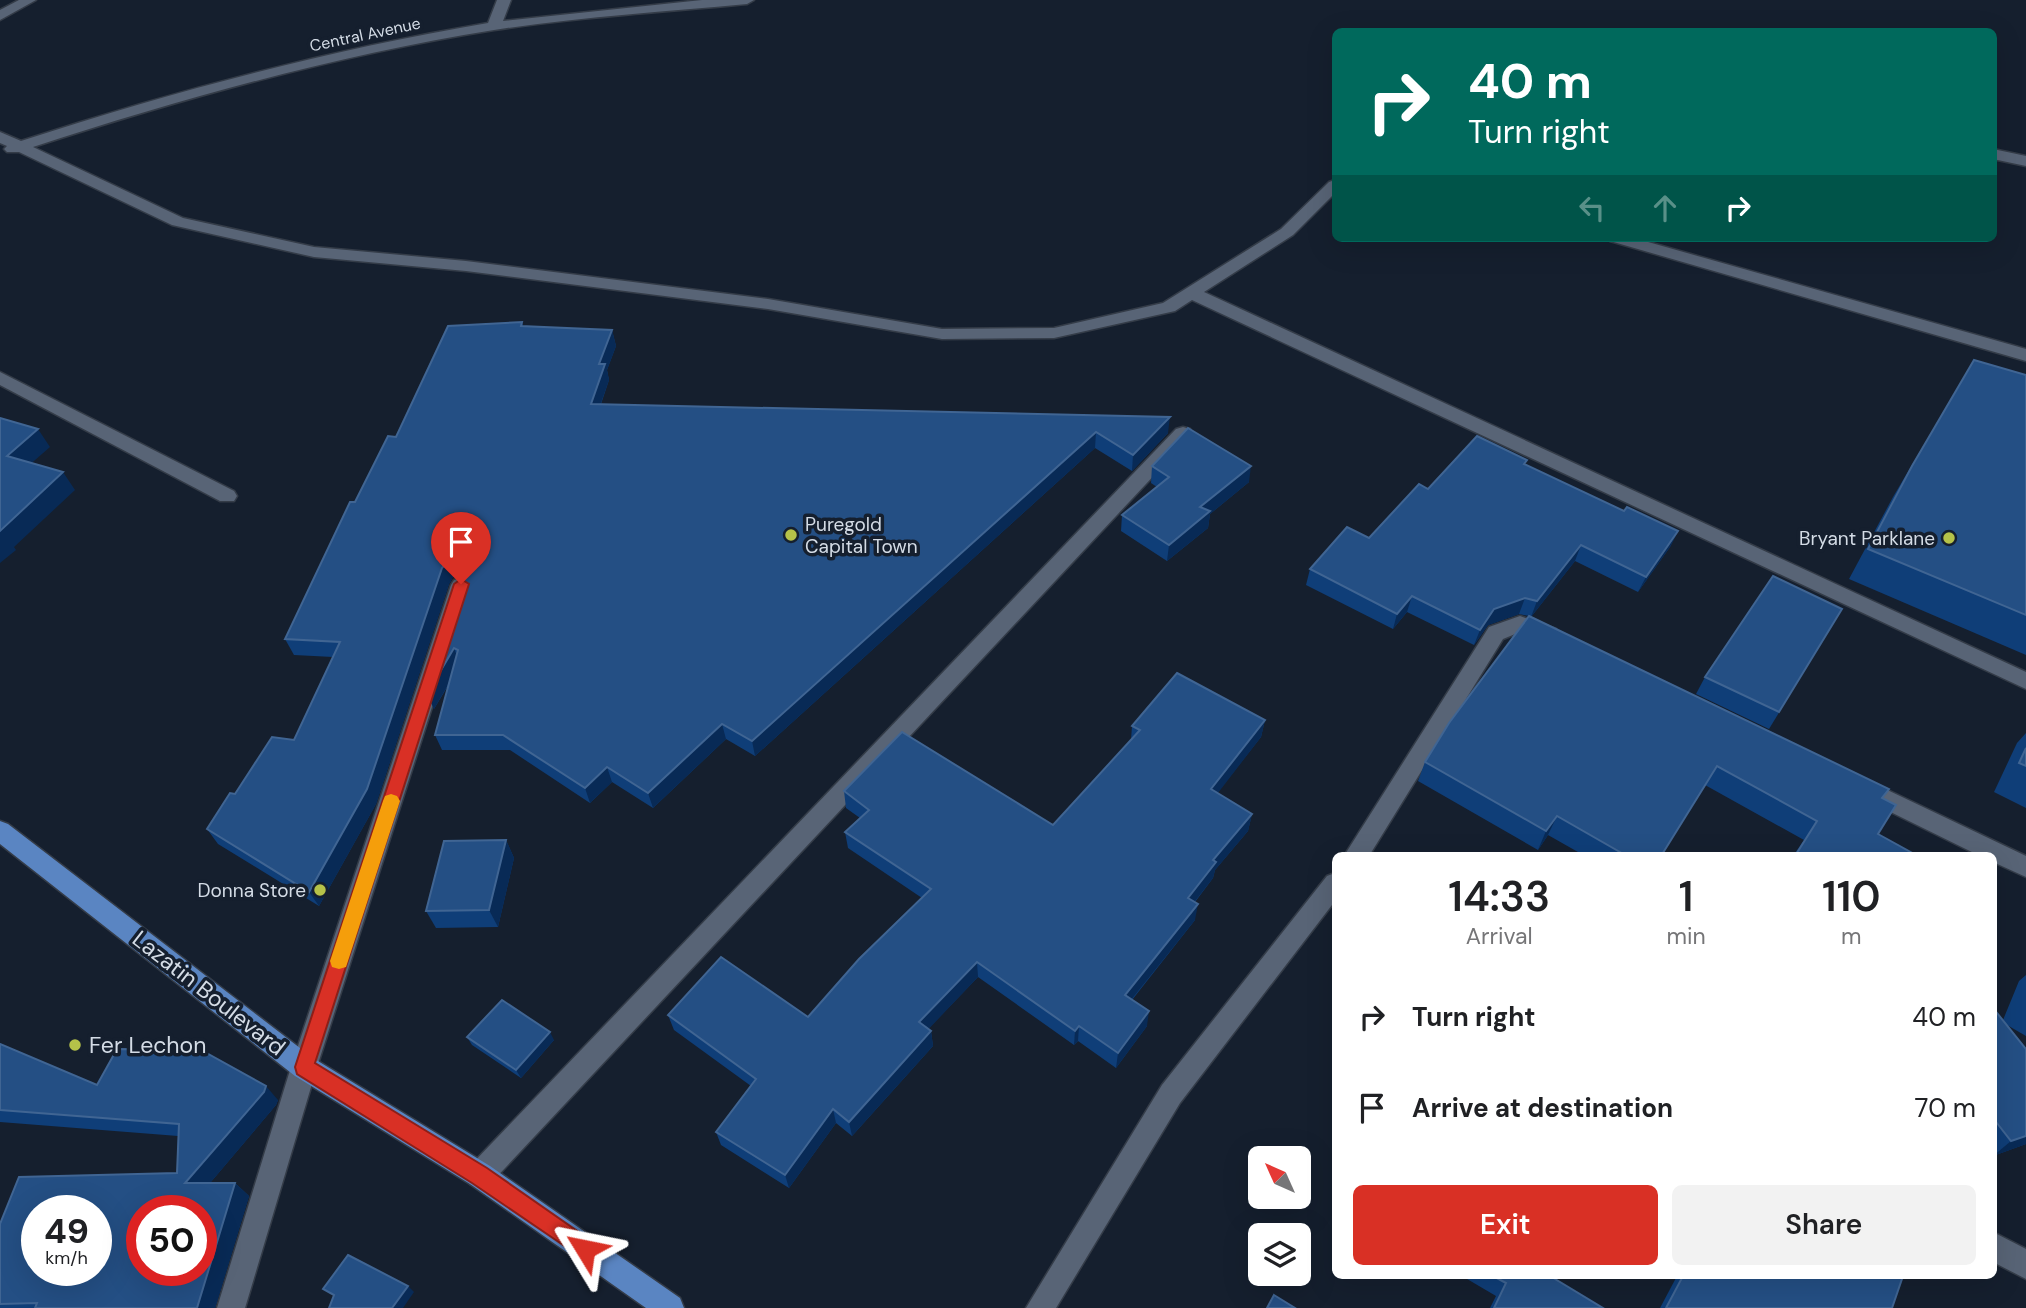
<!DOCTYPE html>
<style>
body{margin:0;font-family:"DM Sans",sans-serif;background:#f2f2f2;color:#202124;height:100vh;display:flex;flex-direction:column;font-size:26px;white-space:nowrap}
*{box-sizing:border-box;margin:0}
p{font-size:23px;color:#757577}
.icon{flex:none;width:38px;height:38px;fill:none;stroke:currentColor;stroke-width:2;stroke-linecap:round;stroke-linejoin:round}
.map{position:relative;flex:1;overflow:hidden}
.sheet{position:absolute;left:1332px;top:852px;width:665px;height:427px;display:flex;flex-direction:column;background:#fff;border-radius:10px;box-shadow:0 7px 28px #0002}
.sheet>*{flex:none}
.hud{position:absolute;left:1332px;top:28px;width:665px;height:214px;border-radius:10px;box-shadow:0 7px 28px #0002;background:#00695c;color:#fff;overflow:hidden}
.needle{width:46px;rotate:315deg}
.buttons{position:absolute;left:1248px;top:1146px;display:grid;gap:14px}
.buttons a{display:grid;place-items:center;width:63px;height:63px;border-radius:10px;background:#fff;box-shadow:0 7px 28px #0002;font-size:35px}
.speed{position:absolute;left:21px;top:1195px;display:flex;gap:14px;font-size:35px;font-weight:700;text-align:center}
.speed>*{display:grid;place-content:center;width:91px;height:91px;border-radius:50%;background:#fff;box-shadow:0 7px 28px #0002;line-height:1}
.speed small{font-size:18px;font-weight:400}
.speed .limit{border:10px solid #d22;background:#fff;color:#111}
.pin{position:absolute;display:grid;place-items:center;width:60px;height:60px;color:#fff;margin:-72px -30px;border-radius:50% 50% 50% 0;rotate:-45deg;box-shadow:0 0 7px #0007}
.pin .icon{rotate:45deg}
.me{position:absolute;width:77px;margin:-38px;rotate:305deg;stroke-linejoin:round;filter:drop-shadow(0 0 5px #0008)}
.turn{display:flex;align-items:center;gap:24px;height:147px;padding:0 21px;font-size:32px}
.turn .icon{width:91px;height:91px;stroke-width:2.5}
.turn b{display:block;font-size:49px;line-height:60px}
.lanes{display:flex;align-items:center;height:66px;padding:0 21px;background:#0003;justify-content:center;gap:35px;direction:ltr}
.lanes .off{opacity:.35}
.eta{display:flex;justify-content:space-evenly;align-items:center;height:119px;text-align:center}
.eta b{font-size:42px;font-weight:600;line-height:49px}
.cta{display:flex;gap:14px;margin-top:auto;padding:14px 21px}
.cta a{flex:1;height:80px;border-radius:10px;background:#d93025;color:#fff;font-size:28px;font-weight:600;line-height:80px;text-align:center}
.cta a+a{background:#f2f2f2;color:#202124}
ul{padding:0;list-style:none}
li{display:flex;align-items:center;gap:21px;height:91px;padding:0 21px}
li div{flex:1}
li b{display:block;font-size:26px}
li em{font-style:normal}
.map>svg:first-child{display:block}
.lines{fill:none;stroke-linecap:round;stroke-linejoin:round}
.minor-casing{stroke:#343c48;stroke-width:3}
.major-casing{stroke:#343c48;stroke-width:3}
.minor{fill:#586476;fill-rule:evenodd}
.major{fill:#5a85c2;fill-rule:evenodd}
.wall{fill:#0f3e78}
.shaded-wall{fill:#082a56}
.building{fill:#244f84;stroke:#406593;stroke-width:2;fill-rule:evenodd}
.route{fill:#d93025;stroke:#8d1f18;stroke-width:2}
.slow{fill:#f59e0b}
.poi-dot{fill:#b5c249;stroke:#151f2e;stroke-width:2.5}
.labels{text-anchor:middle;stroke-width:7;stroke-linejoin:round;paint-order:stroke}
.far-street-label{font-size:16px;fill:#d4dce6;stroke:#151f2e}
.poi-label{font-size:19px;fill:#d4dce6;stroke:#151f2e;text-anchor:end}
.near-street-label{font-size:23px;fill:#d4dce6;stroke:#151f2e}
.near-poi-label{font-size:23px;fill:#d4dce6;stroke:#151f2e;text-anchor:start}
</style>
<div class="map">
<svg width="2026" height="1308" viewBox="0 0 2026 1308">
<rect width="100%" height="100%" fill="#151f2e"/>
<g class="lines">
<defs>
<g id="minor">
<polygon points="19,0 36,0 0,20 0,10"/>
<path d="M497 0H511L503 21 702 0H754L747 4C663 12 578 17 494 30 337 55 184 98 33 147L183 218 314 247 466 261 768 299 942 329 1054 328 1163 303 1281 229 1329 182 1335 180V193L1293 235 1204 292 2026 672V689L1192 300 1175 311 1054 338 942 339 768 309 466 271 314 257 172 225 19 152H7L4 149 7 146 0 143V132L21 141C174 91 329 50 488 23Z"/>
<polygon points="1993,149 2026,156 2026,166 1993,159"/>
<polygon points="1608,238 1634,238 2026,349 2026,361 1610,241"/>
<polygon points="0,372 234,491 237,496 234,501 220,501 0,385"/>
<polygon points="1183,427 1190,429 1192,433 1190,437 490,1184 480,1188 470,1184 466,1175 470,1166 1176,429"/>
<polygon points="461,578 468,580 471,585 317,1067 245,1308 217,1308 291,1067 451,585 454,580"/>
<polygon points="1520,616 1556,629 1559,635 1556,641 1549,643 1520,632 1503,639 1369,856 1344,856 1489,627"/>
<polygon points="1858,776 2026,856 2026,877 1993,862 1993,856 1980,856 1850,792 1847,785 1850,778"/>
<polygon points="1335,873 1335,901 1180,1103 1056,1308 1026,1308 1162,1085 1327,876"/>
<polygon points="1993,1232 2026,1249 2026,1279 1993,1262"/>
</g>
<polygon id="major" points="0,821 8,824 313,1058 490,1166 680,1298 684,1308 646,1308 470,1184 295,1076 0,844"/>
</defs>
<use href="#minor" class="minor-casing"/>
<use href="#major" class="major-casing"/>
<use href="#minor" class="minor"/>
<use href="#major" class="major"/>
</g>
<g class="wall">
<polygon points="522,322 523,326 612,330 616,346 607,370 609,380 601,404 1168,433 1132,471 1095,448 755,756 726,739 653,808 612,782 590,803 510,750 442,750 435,735 449,684 434,709 427,694 465,577 453,577 449,584 376,804 319,906 218,844 207,829 235,794 294,740 333,657 294,655 285,639 355,502 396,437"/>
<polygon points="1974,360 2026,375 2026,655 1849,579 1893,497"/>
<polygon points="1525,464 1624,511 1678,531 1670,547 1638,592 1575,561 1531,617 1882,798 1878,834 1913,856 1793,856 1804,840 1705,785 1661,856 1585,856 1548,835 1538,850 1418,781 1425,762 1529,616 1519,614 1488,625 1474,645 1407,612 1393,629 1306,585 1310,569 1369,538"/>
<polygon points="1152,466 1249,482 1210,514 1208,528 1167,561 1121,531 1122,515 1157,487 1151,483"/>
<polygon points="1842,609 1769,729 1696,694 1705,677"/>
<polygon points="1265,720 1261,737 1217,793 1252,814 1248,831 1215,870 1213,878 1195,902 1195,920 1132,1000 1147,1026 1116,1068 1078,1041 1074,1045 978,977 928,1029 931,1031 933,1046 852,1136 836,1123 789,1188 721,1145 716,1132 751,1086 674,1030 668,1015 808,1017 922,898 848,848 845,832 860,818 846,808 844,791 1053,825 1131,740 1132,726"/>
<polygon points="2026,733 2026,808 1994,792 2017,743"/>
<polygon points="506,840 514,858 498,927 436,928 426,911"/>
<polygon points="2026,975 2026,1036 2007,1025 2026,1144 1993,1156 1993,1008 2003,1020 2019,981"/>
<polygon points="467,1037 554,1040 521,1078 472,1045"/>
<polygon points="0,1044 97,1085 278,1100 276,1105 210,1183 235,1183 249,1196 215,1308 0,1308 0,1224 177,1173 178,1136 0,1122"/>
<polygon points="1462,1276 1550,1276 1603,1308 1490,1308 1496,1296"/>
<polygon points="1677,1276 1903,1276 1892,1308 1660,1308"/>
</g>
<g class="shaded-wall">
<polygon points="612,330 616,346 607,370 609,380 595,420 591,404 599,364"/>
<polygon points="1170,417 1168,433 1132,471 1133,455"/>
<polygon points="38,429 50,447 19,474 7,456"/>
<polygon points="1096,432 1095,448 755,756 752,741"/>
<polygon points="1251,466 1249,482 1210,514 1208,528 1167,561 1169,545 1200,507"/>
<polygon points="63,472 75,490 14,547 16,550 0,563 0,531"/>
<polygon points="1678,531 1670,547 1638,592 1646,577"/>
<polygon points="1581,545 1575,561 1531,617 1537,601"/>
<polygon points="447,562 453,577 449,584 376,804 319,906 309,892 442,568"/>
<polygon points="1412,596 1407,612 1393,629 1397,614"/>
<polygon points="1525,598 1519,614 1488,625 1474,645 1480,630 1494,609"/>
<polygon points="454,648 460,664 434,709 427,694"/>
<polygon points="1265,720 1261,737 1208,806 1211,789"/>
<polygon points="722,724 726,739 653,808 648,793"/>
<polygon points="607,767 612,782 590,803 585,788"/>
<polygon points="1252,814 1248,831 1215,870 1213,878 1185,914 1188,898 1213,860"/>
<polygon points="1557,816 1548,835 1538,850 1546,831"/>
<polygon points="506,840 514,858 498,927 489,910"/>
<polygon points="1198,904 1195,920 1123,1010 1125,995"/>
<polygon points="977,962 978,977 921,1037 919,1022"/>
<polygon points="1149,1011 1147,1026 1116,1068 1118,1053"/>
<polygon points="1079,1026 1078,1041 1074,1045 1075,1031"/>
<polygon points="931,1031 933,1046 852,1136 849,1122"/>
<polygon points="550,1032 554,1040 521,1078 516,1070"/>
<polygon points="266,1086 278,1100 276,1105 199,1196 185,1183"/>
<polygon points="833,1109 836,1123 789,1188 785,1175"/>
<polygon points="2026,1136 2026,1144 1993,1156 2011,1141"/>
<polygon points="235,1183 249,1196 215,1308 197,1308"/>
<polygon points="408,1286 414,1292 403,1308 392,1308"/>
</g>
<g class="building">
<polygon points="522,322 521,326 612,330 599,364 605,364 591,404 1170,417 1133,455 1096,432 752,741 722,724 648,793 607,767 585,788 503,735 435,735 458,650 454,648 427,694 467,570 462,562 447,562 442,568 367,789 309,892 207,829 230,793 235,794 272,737 294,740 340,642 285,639 350,502 355,502 388,436 396,437 448,326"/>
<polygon points="1974,360 2026,375 2026,615 1868,549 1912,466"/>
<polygon points="0,418 38,429 7,456 63,472 0,531"/>
<polygon points="1188,428 1251,466 1200,507 1210,511 1169,545 1122,515 1169,477 1152,466"/>
<polygon points="1477,436 1527,460 1524,464 1624,511 1627,507 1678,531 1646,577 1581,545 1537,601 1525,598 1494,609 1480,630 1412,596 1397,614 1310,569 1347,527 1369,538 1419,484 1428,489"/>
<polygon points="1773,576 1842,609 1779,712 1705,677"/>
<polygon points="1529,616 1889,789 1882,798 1896,805 1878,834 1914,854 1913,856 1795,856 1817,821 1717,766 1661,856 1627,856 1557,816 1546,831 1425,762 1449,723"/>
<polygon points="1177,673 1265,720 1211,789 1252,814 1213,860 1216,862 1188,898 1198,904 1125,995 1149,1011 1118,1053 1079,1026 1075,1031 977,962 919,1022 931,1031 849,1122 833,1109 785,1175 716,1132 756,1079 668,1015 721,957 808,1017 859,959 931,889 845,832 869,810 844,791 902,732 1053,825 1140,730 1132,726"/>
<polygon points="2026,748 2026,766 2019,763"/>
<polygon points="506,840 489,910 426,911 444,841"/>
<polygon points="502,1000 550,1032 516,1070 467,1037"/>
<polygon points="1993,1008 2026,1049 2026,1136 2011,1141 1993,1118"/>
<path d="M0 1044 97 1085 117 1049 201 1050 266 1086 264 1092 185 1183H235L197 1308H35L37 1303 0 1304V1224L19 1177 177 1173 179 1124 0 1110ZM37 1211H96V1270H37ZM142 1211H201V1270H142Z"/>
<polygon points="348,1255 408,1286 392,1308 329,1308 334,1295 323,1289"/>
<polygon points="1493,1276 1550,1276 1603,1308 1494,1308 1506,1283"/>
<polygon points="1683,1276 1903,1276 1892,1308 1666,1308"/>
<polygon points="1274,1295 1295,1308 1267,1308"/>
</g>
<polygon class="route" points="461,579 469,584 315,1063 487,1168 593,1242 596,1249 593,1257 585,1260 472,1183 297,1074 295,1067 454,584"/>
<polygon class="slow" points="391,794 397,796 400,801 348,961 346,967 339,969 332,967 330,961 383,801 385,796"/>
<g class="poi-dot">
<circle cx="791" cy="535" r="7"/>
<circle cx="1949" cy="538" r="7"/>
<circle cx="320" cy="890" r="7"/>
<circle cx="75" cy="1045" r="7"/>
</g>
<g class="labels">
<g class="far-street-label">
<text transform="translate(365 34) rotate(-12)" y="6">Central Avenue</text>
</g>
<g class="poi-label">
<text x="805" y="531" text-anchor="start">Puregold<tspan x="805" dy="22">Capital Town</tspan></text>
<text x="1935" y="545">Bryant Parklane</text>
<text x="306" y="897">Donna Store</text>
</g>
<g class="near-street-label">
<text transform="translate(209 993) rotate(38)" y="8">Lazatin Boulevard</text>
</g>
<g class="near-poi-label">
<text x="89" y="1053">Fer Lechon</text>
</g>
</g>
</svg>
<div class="buttons">
<a><svg class="needle" viewBox="-14 -14 28 28"><path d="M0-13l5 13h-10z" fill="#e53935"/><path d="M0 13l5-13h-10z" fill="#757577"/></svg></a>
<a><svg class="icon" aria-label="layers" viewBox="0 0 24 24"><path d="M12 4l9 5-9 5-9-5zM3 14l9 5 9-5"/></svg></a>
</div>
<div class="speed"><div>49<small>km/h</small></div><div class="limit">50</div></div>
<div class="pin" style="left:461px;top:584px;background:#d93025"><svg class="icon" aria-label="arrive" viewBox="0 0 24 24"><path d="M6 21V4h12l-3 4 3 4H6"/></svg></div>
<svg class="me" style="left:585px;top:1249px" viewBox="-20 -20 40 40"><path d="M0-17L14 15 0 8-14 15z" fill="#d93025" stroke="#fff" stroke-width="4"/></svg>
<div class="hud">
<div class="turn"><svg class="icon" aria-label="right" viewBox="0 0 24 24"><path d="M7 20v-9h11M14 6l5 5-5 5"/></svg><div><b>40 m</b>Turn right</div></div>
<div class="lanes"><svg class="icon off" aria-label="left" viewBox="0 0 24 24"><path d="M17 20v-9H6M10 6l-5 5 5 5"/></svg><svg class="icon off" aria-label="ahead" viewBox="0 0 24 24"><path d="M12 20V5M6 11l6-6 6 6"/></svg><svg class="icon" aria-label="right" viewBox="0 0 24 24"><path d="M7 20v-9h11M14 6l5 5-5 5"/></svg></div>
</div>
<section class="sheet">
<div class="eta">
<div><b>14:33</b><p>Arrival</p></div>
<div><b>1</b><p>min</p></div>
<div><b>110</b><p>m</p></div>
</div>
<ul>
<li><svg class="icon" aria-label="right" viewBox="0 0 24 24"><path d="M7 20v-9h11M14 6l5 5-5 5"/></svg><div><b>Turn right</b></div><em>40 m</em></li>
<li><svg class="icon" aria-label="arrive" viewBox="0 0 24 24"><path d="M6 21V4h12l-3 4 3 4H6"/></svg><div><b>Arrive at destination</b></div><em>70 m</em></li>
</ul>
<div class="cta"><a>Exit</a><a>Share</a></div>
</section>
</div>
